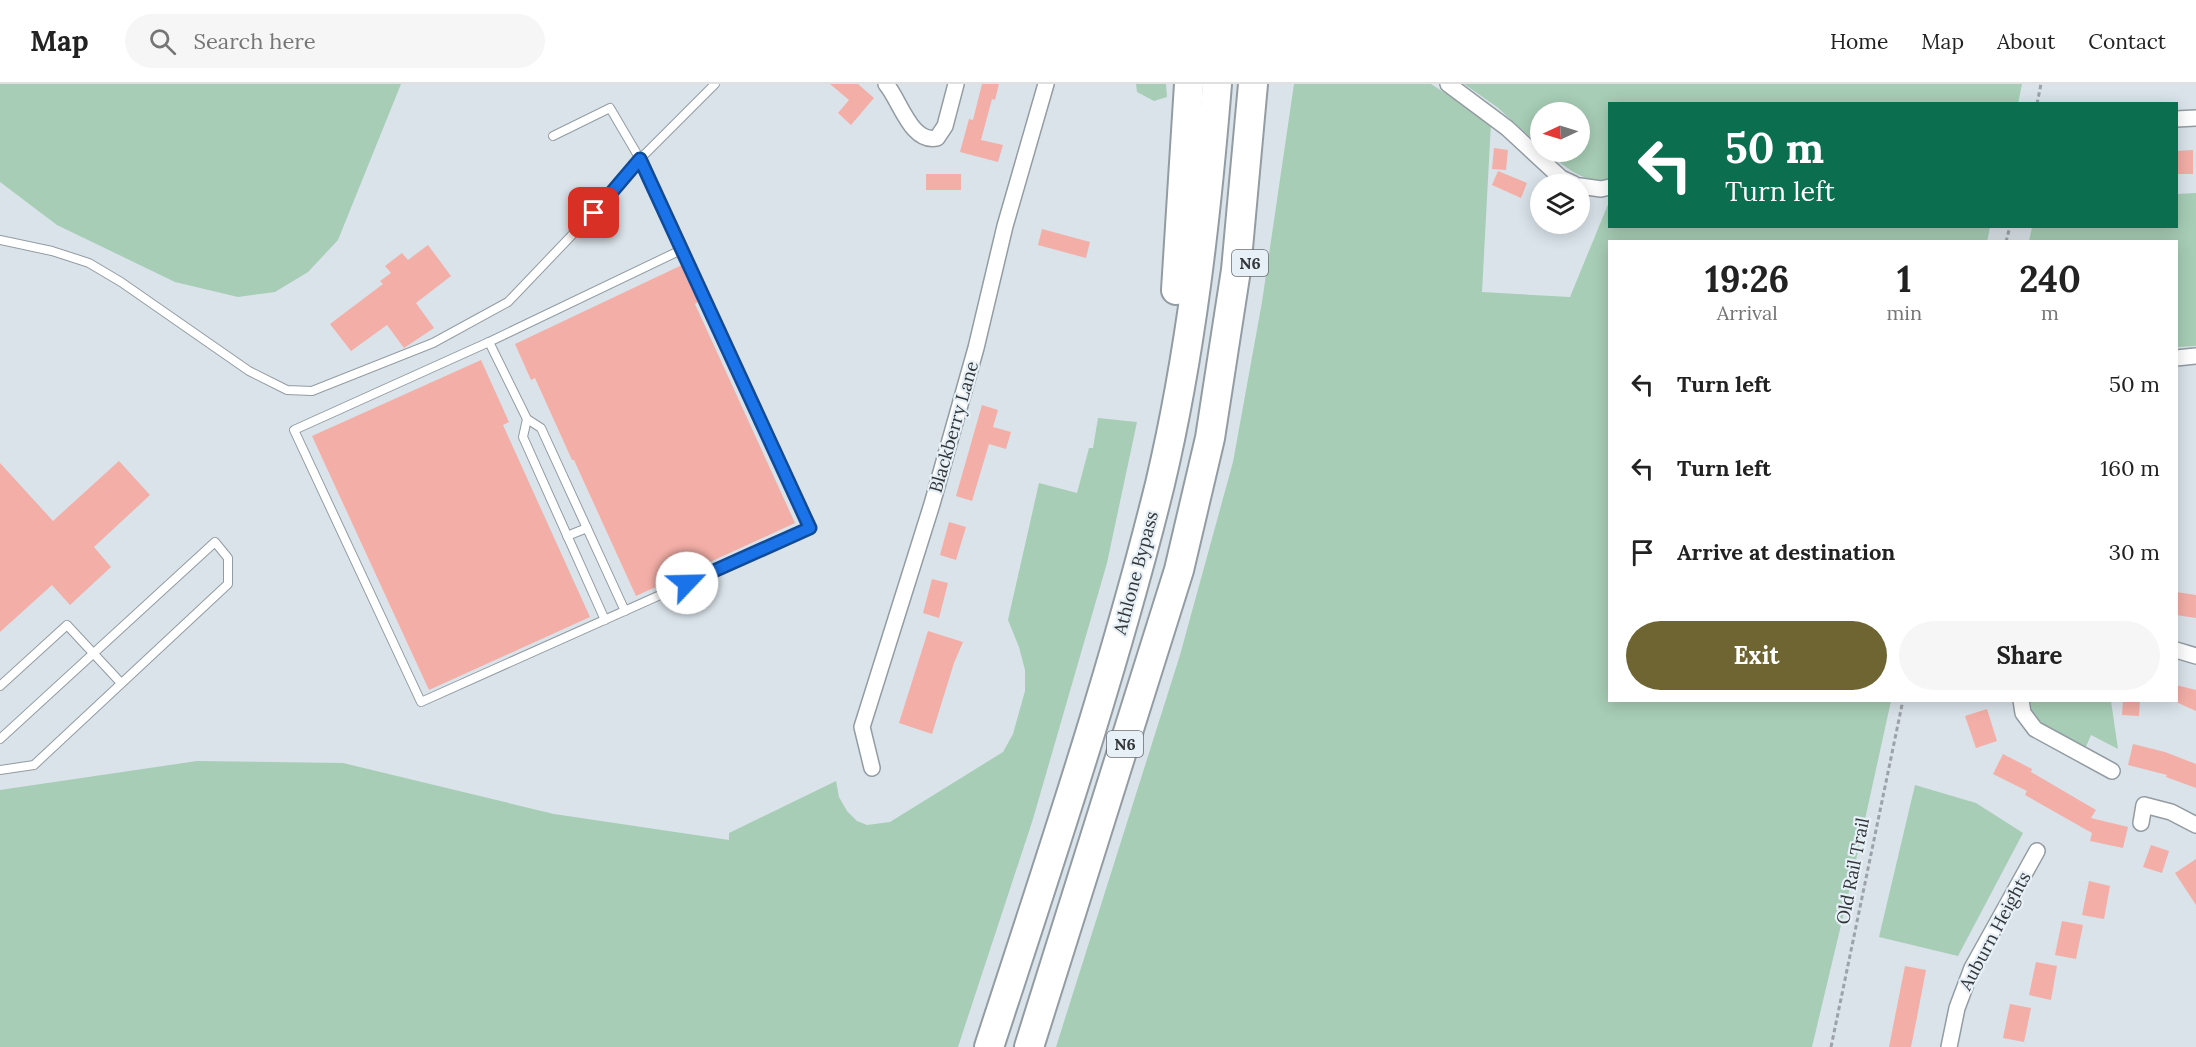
<!DOCTYPE html>
<style>
body{margin:0;font-family:Lora,serif;background:#f6f6f6;color:#222;height:100vh;display:flex;flex-direction:column;font-size:22px;white-space:nowrap}
*{box-sizing:border-box;margin:0}
p{font-size:20px;color:#767676}
.icon{flex:none;width:33px;height:33px;fill:none;stroke:currentColor;stroke-width:2;stroke-linecap:round;stroke-linejoin:round}
.map{position:relative;flex:1;overflow:hidden}
.side{position:absolute;left:1608px;top:156px;width:570px;height:462px;display:flex;flex-direction:column;background:#fff;border-radius:0px;box-shadow:0 3px 15px #0003}
.side>*{flex:none}
.banner{position:absolute;left:1608px;top:18px;width:570px;height:126px;border-radius:0px;box-shadow:0 3px 15px #0003;background:#0b6e4f;color:#fff;overflow:hidden}
.needle{width:39px;rotate:266deg}
.controls{position:absolute;left:1530px;top:18px;display:grid;gap:12px}
.controls a{display:grid;place-items:center;width:60px;height:60px;border-radius:50%;background:#fff;box-shadow:0 3px 15px #0003;font-size:30px}
.pin{position:absolute;display:grid;place-items:center;width:51px;height:51px;color:#fff;margin:-26px;border-radius:12px;box-shadow:0 3px 9px #0006}
.me{position:absolute;width:66px;margin:-33px;rotate:66deg;stroke-linejoin:round;filter:drop-shadow(0 0 4px #0008)}
.turn{display:flex;align-items:center;gap:21px;height:126px;padding:0 18px;font-size:27px}
.turn .icon{width:78px;height:78px;stroke-width:2.5}
.turn b{display:block;font-size:42px;line-height:51px}
.eta{display:flex;justify-content:space-evenly;align-items:center;height:102px;text-align:center}
.eta b{font-size:36px;font-weight:800;line-height:42px}
.button{display:flex;gap:12px;margin-top:auto;padding:12px 18px}
.button a{flex:1;height:69px;border-radius:36px;background:#6e6532;color:#fff;font-size:24px;font-weight:800;line-height:69px;text-align:center}
.button a+a{background:#f6f6f6;color:#222}
ul{padding:0;list-style:none}
li{display:flex;align-items:center;gap:18px;height:84px;padding:0 18px}
li div{flex:1}
li b{display:block;font-size:22px}
li em{font-style:normal}
header{display:flex;align-items:center;gap:36px;box-sizing:border-box;height:84px;padding:0 30px;background:#fff;border-bottom:2px solid #e0e0e0}
header strong{font-size:28px}
nav{display:flex;gap:33px;margin-inline-start:auto;font-size:21px}
.search{width:420px;height:54px;background:#f6f6f6;display:flex;align-items:center;gap:15px;box-sizing:border-box;padding:0 21px;border-radius:33px;color:#767676;font-size:22px}
.map>svg:first-child{display:block}
.green{fill:#a7cdb6}
.building{fill:#f3aea7}
.lines{fill:none;stroke-linecap:round;stroke-linejoin:round}
.lane-casing{stroke:#939ca2;stroke-width:10}
.street-casing{stroke:#939ca2;stroke-width:18}
.highway-casing{stroke:#939ca2;stroke-width:32}
.path{stroke:#9ca3a8;stroke-width:3;stroke-dasharray:4.5 3;stroke-linecap:butt}
.lane{stroke:#fff;stroke-width:8}
.street{stroke:#fff;stroke-width:15}
.highway{stroke:#fff;stroke-width:28}
.route-casing{stroke:#114b97;stroke-width:15}
.route{stroke:#1a73e8;stroke-width:10}
.labels{text-anchor:middle;stroke-width:4.5;stroke-linejoin:round;paint-order:stroke}
.shield{fill:#e7f0f7;stroke:#696e72;stroke-width:1.5}
.shield-label{font-size:16px;font-weight:bold;fill:#333639}
.street-label{font-size:18px;fill:#333639;stroke:#e7f0f7}
</style>
<header>
<strong>Map</strong>
<div class="search"><svg class="icon" aria-label="search" viewBox="0 0 24 24"><circle cx="10" cy="10" r="6"/><path d="M15 15l6 6"/></svg>Search here</div>
<nav><a>Home</a><a>Map</a><a>About</a><a>Contact</a></nav>
</header>
<div class="map">
<svg width="2196" height="963" viewBox="0 0 2196 963">
<rect width="100%" height="100%" fill="#dae3ea"/>
<g class="green">
<polygon points="0,0 401,0 338,156 308,188 275,208 238,213 175,198 57,141 0,98"/>
<polygon points="1136,0 1166,0 1167,13 1154,17 1137,8"/>
<polygon points="1294,0 1431,0 1491,39 1482,208 1570,213 1609,118 1610,142 1990,143 1987,158 1610,158 1610,616 1891,617 1851,799 1812,963 1056,963 1180,571 1233,378 1262,218"/>
<path d="M1464 0H2022L2018 20H1610L1609 95C1583 100 1566 83 1547 68H1580V28H1540V62L1497 23Z"/>
<polygon points="2196,109 2196,262 2177,263 2176,158 2029,157 2032,143 2176,142 2177,110"/>
<polygon points="1098,334 1137,338 1107,479 1033,735 958,963 0,963 0,706 197,677 343,679 554,730 729,756 729,749 836,697 839,713 847,727 857,737 867,741 890,738 1003,668 1013,650 1025,607 1025,586 1019,563 1008,536 1039,399 1077,409 1089,364 1093,364"/>
<path d="M2028 616 2111 617 2118 665 2091 651 2085 665C2065 653 2032 641 2028 616Z"/>
<polygon points="1915,701 1976,719 2023,749 1958,872 1879,853"/>
</g>
<g class="building">
<polygon points="830,0 858,0 874,14 851,41 838,29 849,16"/>
<polygon points="982,0 999,0 995,16 992,15 981,56 1003,61 998,78 960,68 969,35 973,36"/>
<polygon points="1494,64 1508,66 1506,86 1492,85"/>
<polygon points="2193,66 2193,90 2176,90 2176,67"/>
<polygon points="1498,87 1527,99 1521,114 1492,101"/>
<rect x="926" y="90" width="35" height="16"/>
<polygon points="1042,145 1090,158 1086,174 1038,161"/>
<polygon points="428,161 451,192 416,219 434,244 404,264 387,241 351,267 330,240 383,200 380,197 391,189 385,182 402,169 408,176"/>
<polygon points="682,181 698,218 695,220 795,439 636,512 574,376 572,376 535,294 531,296 515,260"/>
<polygon points="481,276 509,338 503,341 590,533 429,606 312,352"/>
<polygon points="982,321 998,326 993,343 1011,348 1006,365 989,360 972,417 956,412"/>
<polygon points="119,377 150,411 94,463 111,483 70,521 52,501 0,548 0,379 53,437"/>
<polygon points="949,438 966,443 956,476 940,471"/>
<polygon points="932,495 948,499 939,534 923,529"/>
<polygon points="2176,508 2196,511 2196,534 2176,531"/>
<polygon points="928,547 963,558 954,579 932,650 899,639"/>
<polygon points="2176,601 2196,606 2196,627 2176,618"/>
<polygon points="2123,616 2140,616 2139,632 2122,631"/>
<polygon points="1987,625 1997,657 1976,664 1965,632"/>
<polygon points="2133,660 2165,668 2196,680 2196,704 2166,693 2167,691 2128,681"/>
<polygon points="2003,670 2032,685 2031,688 2096,726 2091,734 2128,743 2123,764 2090,757 2092,749 2025,711 2027,707 1993,690"/>
<polygon points="2151,761 2169,767 2162,789 2143,783"/>
<polygon points="2196,775 2196,821 2175,789"/>
<polygon points="2089,797 2110,802 2104,835 2082,831"/>
<polygon points="2062,837 2083,841 2076,875 2055,871"/>
<polygon points="2036,878 2057,882 2051,916 2029,911"/>
<polygon points="1905,882 1926,886 1917,933 1911,963 1889,963"/>
<polygon points="2010,920 2031,924 2024,958 2003,954"/>
</g>
<g class="lines">
<defs>
<g id="lane">
<polyline points="553,52 610,24 640,75 810,444 421,618 294,346 489,258 681,166"/>
<polyline points="0,156 52,167 89,179 121,198 249,287 287,306 312,307 433,259 508,218 593,129 640,75 715,0"/>
<polyline points="489,258 527,335 523,353 605,536"/>
<polyline points="527,335 541,344 625,527"/>
<polyline points="567,452 587,444"/>
<polyline points="0,602 67,541 121,599"/>
<polyline points="0,655 215,458 228,474 228,500 34,681 0,686"/>
</g>
<g id="street">
<path d="M886 0C900 16 911 60 937 54L945 42 956 0"/>
<polyline points="1448,0 1507,44 1561,94 1574,100"/>
<polyline points="2176,35 2196,34"/>
<polyline points="1580,102 1601,105 1610,103"/>
<polyline points="2176,274 2196,272"/>
<polyline points="2176,566 2196,572"/>
<polyline points="2021,616 2023,629 2035,645 2112,687"/>
<polyline points="872,684 862,643 932,420 976,264 1005,142 1046,0"/>
<polyline points="2141,739 2144,721 2171,728 2196,741"/>
<polyline points="1949,963 1957,924 1972,884 2037,767"/>
</g>
<g id="highway">
<polyline points="1176,206 1189,0"/>
<path d="M989 963C1050 776 1113 590 1160 400 1191 269 1206 134 1217 0"/>
<polyline points="1029,963 1179,486 1210,354 1236,186 1253,0"/>
</g>
</defs>
<use href="#lane" class="lane-casing"/>
<use href="#street" class="street-casing"/>
<use href="#highway" class="highway-casing"/>
<g class="path">
<polyline points="2037,20 2041,0"/>
<polyline points="2006,158 2010,142"/>
<polyline points="1831,963 1903,616"/>
</g>
<use href="#lane" class="lane"/>
<use href="#street" class="street"/>
<use href="#highway" class="highway"/>
</g>
<g class="lines">
<defs>
<polyline id="route" points="594,129 640,75 810,444 687,499"/>
</defs>
<use href="#route" class="route-casing"/>
<use href="#route" class="route"/>
</g>
<g class="labels">
<g class="shield">
<rect x="1232" y="166" width="36" height="26" rx="4.5"/>
<rect x="1107" y="647" width="36" height="26" rx="4.5"/>
</g>
<g class="shield-label">
<text x="1250" y="185">N6</text>
<text x="1125" y="666">N6</text>
</g>
<g class="street-label">
<text transform="translate(954 343) rotate(-74)" y="6">Blackberry Lane</text>
<text transform="translate(1136 489) rotate(-75)" y="6">Athlone Bypass</text>
<text transform="translate(1853 787) rotate(-79)" y="6">Old Rail Trail</text>
<text transform="translate(1995 847) rotate(-62)" y="6">Auburn Heights</text>
</g>
</g>
</svg>
<div class="controls">
<a><svg class="needle" viewBox="-14 -14 28 28"><path d="M0-13l5 13h-10z" fill="#e53935"/><path d="M0 13l5-13h-10z" fill="#767676"/></svg></a>
<a><svg class="icon" aria-label="layers" viewBox="0 0 24 24"><path d="M12 4l9 5-9 5-9-5zM3 14l9 5 9-5"/></svg></a>
</div>
<div class="pin" style="left:594px;top:129px;background:#d93025"><svg class="icon" aria-label="arrive" viewBox="0 0 24 24"><path d="M6 21V4h12l-3 4 3 4H6"/></svg></div>
<svg class="me" style="left:687px;top:499px" viewBox="-20 -20 40 40"><circle r="19" fill="#fff"/><path d="M0-13L10 11 0 6-10 11z" fill="#1a73e8"/></svg>
<div class="banner">
<div class="turn"><svg class="icon" aria-label="left" viewBox="0 0 24 24"><path d="M17 20v-9H6M10 6l-5 5 5 5"/></svg><div><b>50 m</b>Turn left</div></div>
</div>
<section class="side">
<div class="eta">
<div><b>19:26</b><p>Arrival</p></div>
<div><b>1</b><p>min</p></div>
<div><b>240</b><p>m</p></div>
</div>
<ul>
<li><svg class="icon" aria-label="left" viewBox="0 0 24 24"><path d="M17 20v-9H6M10 6l-5 5 5 5"/></svg><div><b>Turn left</b></div><em>50 m</em></li>
<li><svg class="icon" aria-label="left" viewBox="0 0 24 24"><path d="M17 20v-9H6M10 6l-5 5 5 5"/></svg><div><b>Turn left</b></div><em>160 m</em></li>
<li><svg class="icon" aria-label="arrive" viewBox="0 0 24 24"><path d="M6 21V4h12l-3 4 3 4H6"/></svg><div><b>Arrive at destination</b></div><em>30 m</em></li>
</ul>
<div class="button"><a>Exit</a><a>Share</a></div>
</section>
</div>
